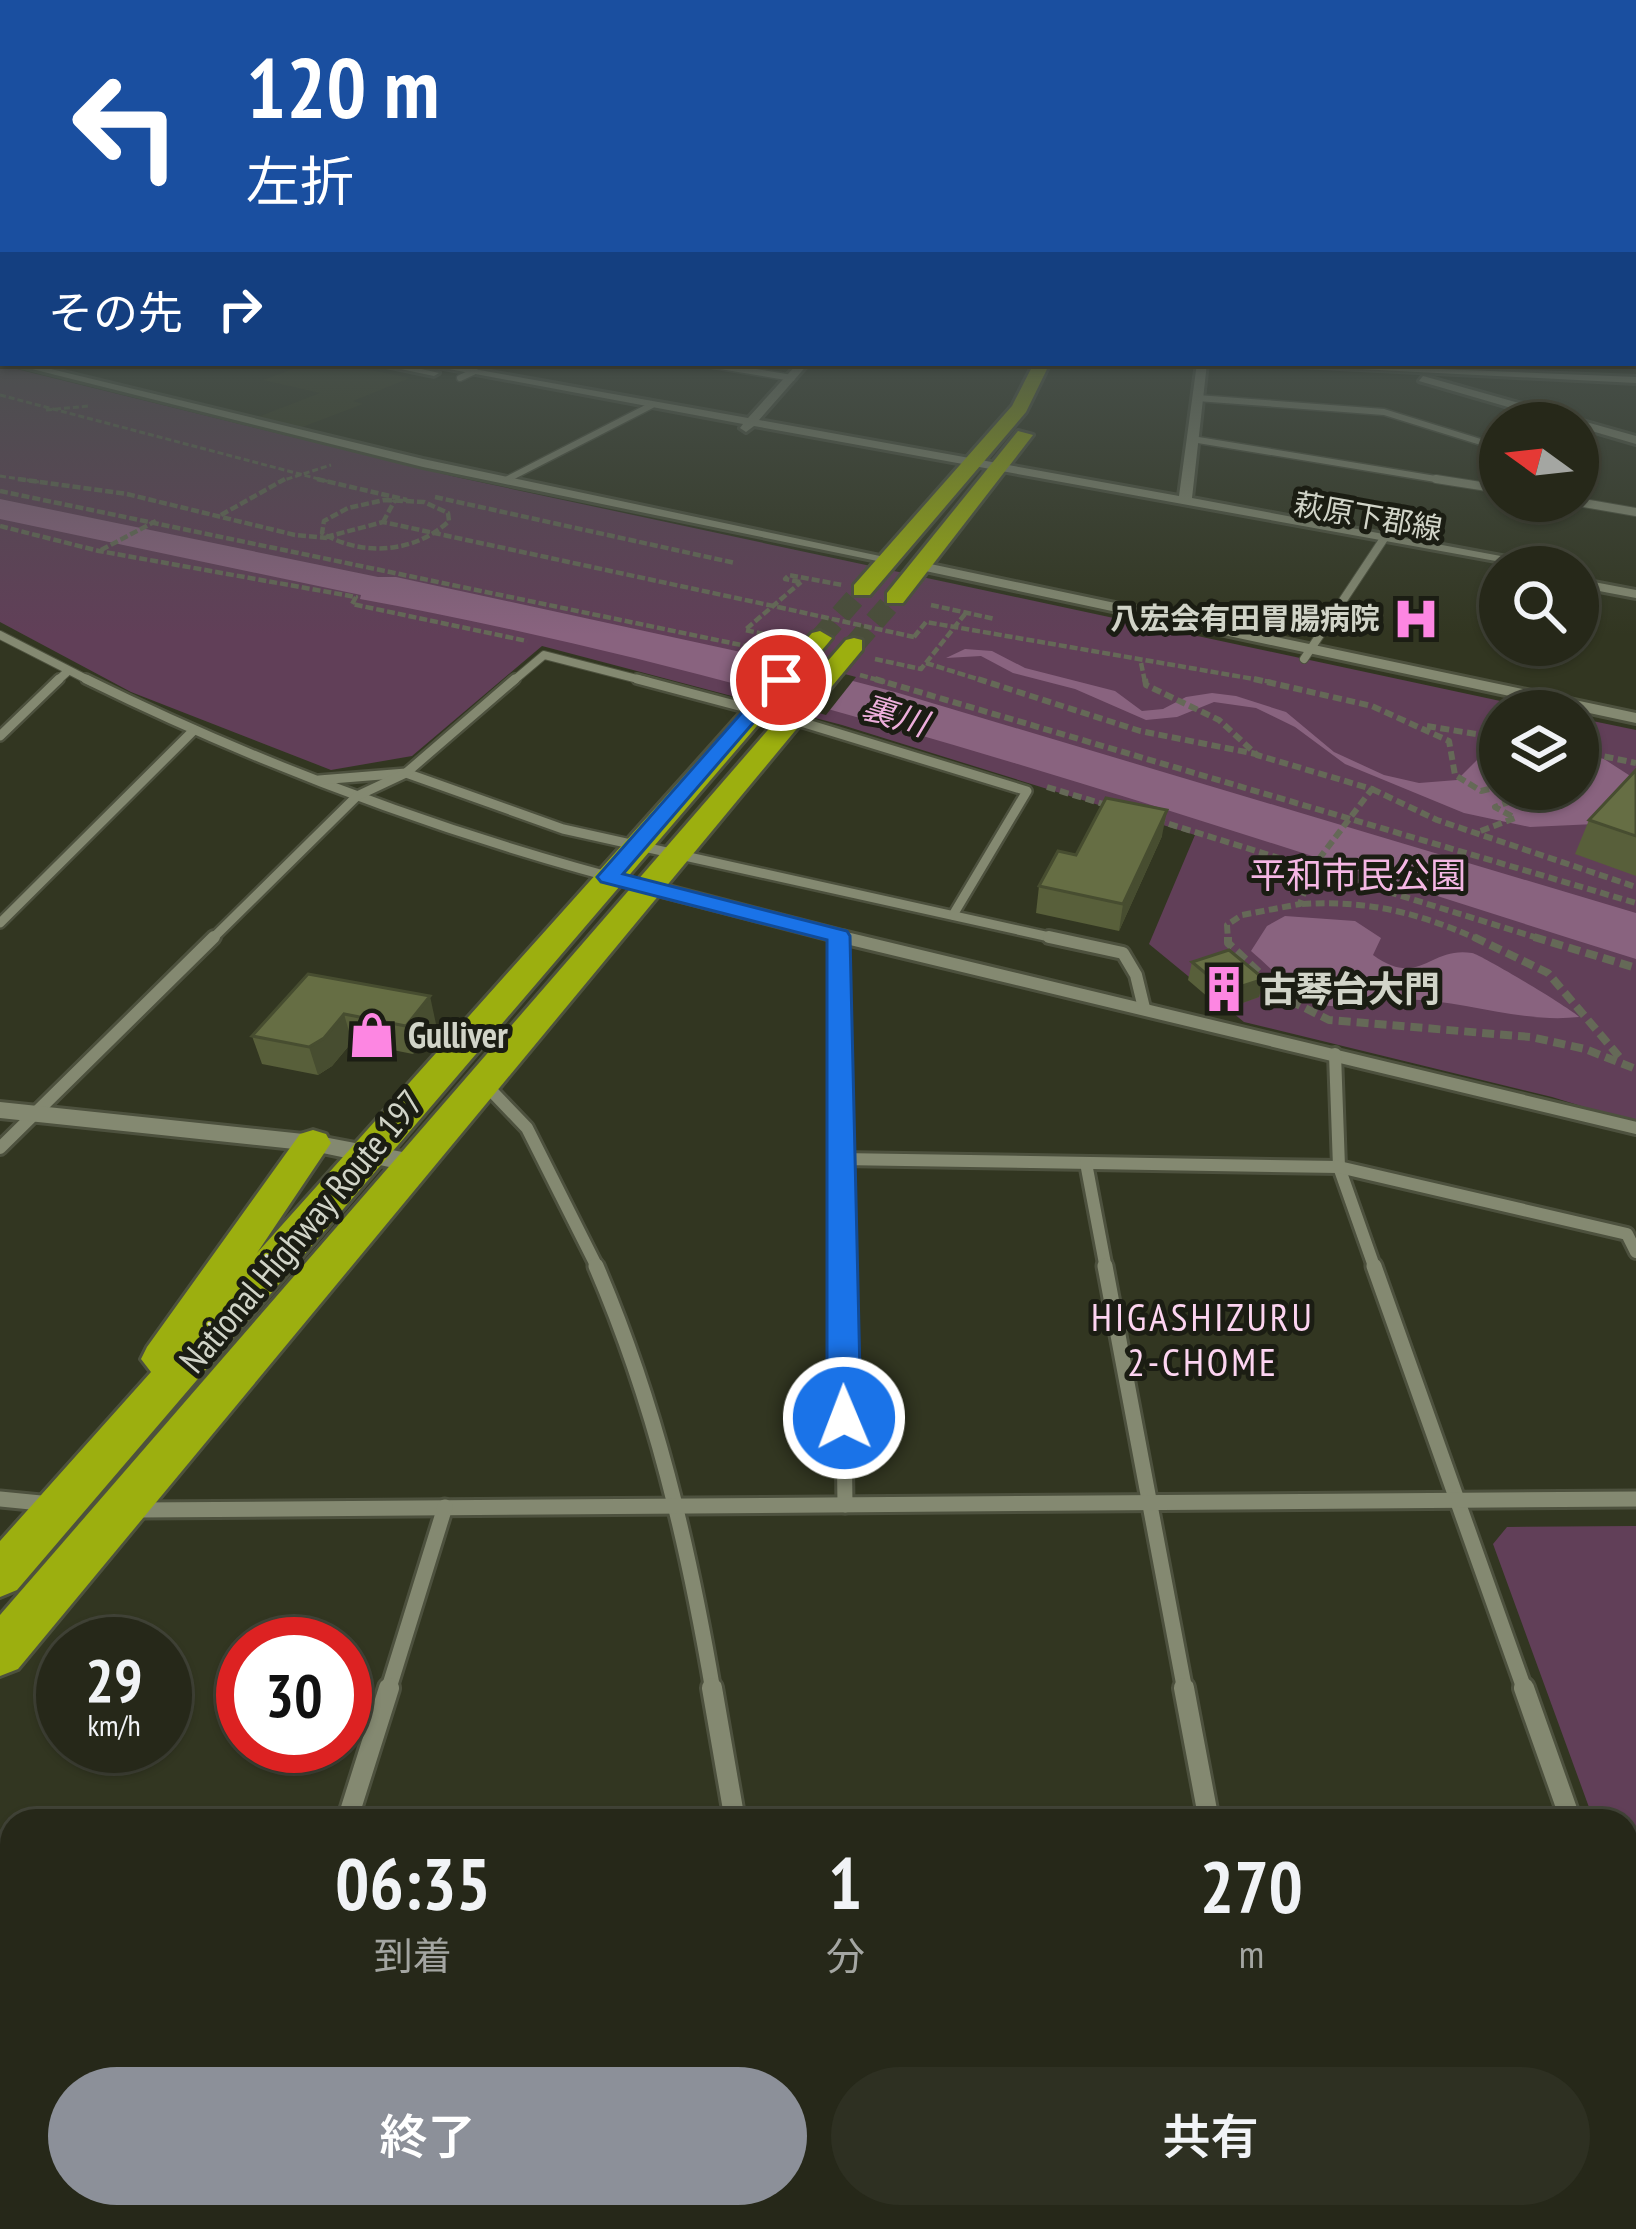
<!DOCTYPE html>
<html lang="ja">
<meta charset="utf-8">
<style>
body{margin:0;font-family:"PT Sans Narrow","Noto Sans JP",sans-serif;background:#2e3022;color:#f1f3f6;height:100vh;display:flex;flex-direction:column;font-size:45px;white-space:nowrap}
*{box-sizing:border-box;margin:0}
p{font-size:39px;color:#a4a6a2}
.icon{flex:none;width:66px;height:66px;fill:none;stroke:currentColor;stroke-width:2;stroke-linecap:round;stroke-linejoin:round}
.map{position:relative;flex:1;overflow:hidden}
.drawer{position:absolute;left:0px;top:1809px;width:1638px;height:420px;display:flex;flex-direction:column;background:#262819;border-radius:36px 36px 0 0;box-shadow:0 3px 9px #0004,0 0 0 3px #424438}
.drawer>*{flex:none}
.banner{position:absolute;left:0px;top:0px;width:1638px;height:366px;box-shadow:0 3px 9px #0004,0 0 0 3px #424438;background:#1a4fa0;color:#fff;overflow:hidden}
.needle{width:78px;rotate:285deg}
.fabs{position:absolute;left:1479px;top:402px;display:grid;gap:24px}
.fabs a{display:grid;place-items:center;width:120px;height:120px;border-radius:50%;background:#262819;box-shadow:0 3px 9px #0004,0 0 0 3px #424438;font-size:60px}
.speed{position:absolute;left:36px;top:1617px;display:flex;gap:24px;font-size:60px;font-weight:700;text-align:center}
.speed>*{display:grid;place-content:center;width:156px;height:156px;border-radius:50%;background:#262819;box-shadow:0 3px 9px #0004,0 0 0 3px #424438;line-height:1}
.speed small{font-size:30px;font-weight:400}
.speed .limit{border:18px solid #d22;background:#fff;color:#111}
.pin{position:absolute;display:grid;place-items:center;width:102px;height:102px;color:#fff;margin:-51px;border:6px solid #fff;border-radius:50%;box-shadow:0 3px 12px #0007}
.me{position:absolute;width:132px;margin:-66px;rotate:359deg;stroke-linejoin:round;filter:drop-shadow(0 0 9px #0008)}
.turn{display:flex;align-items:center;gap:42px;height:252px;padding:0 48px;font-size:54px}
.turn .icon{width:156px;height:156px;stroke-width:2.5}
.turn b{display:block;font-size:84px;line-height:102px}
.then{display:flex;align-items:center;height:114px;padding:0 48px;background:#0003;gap:24px;font-size:45px}
.eta{display:flex;justify-content:space-evenly;align-items:center;height:204px;text-align:center}
.eta b{font-size:72px;font-weight:600;line-height:84px}
.action{display:flex;gap:24px;margin-top:auto;padding:24px 48px}
.action a{flex:1;height:138px;border-radius:72px;background:#8c9099;color:#fff;font-size:48px;font-weight:600;line-height:138px;text-align:center}
.action a+a{background:#2e3022;color:#f1f3f6}
.map>svg:first-child{display:block}
.built{fill:#393e22}
.green{fill:#613f58}
.water{fill:#89637f}
.pier{fill:#323621}
.lines{fill:none;stroke-linecap:round;stroke-linejoin:round}
.highway-tunnel{stroke:#4a4e3a;stroke-width:21;stroke-dasharray:21 10;stroke-linecap:butt}
.street-far5-casing{stroke:#4d513e;stroke-width:9}
.street-far4-casing{stroke:#4d513e;stroke-width:10}
.street-far3-casing{stroke:#4d513e;stroke-width:14}
.street-far2-casing{stroke:#4d513e;stroke-width:18}
.street-far1-casing{stroke:#4d513e;stroke-width:21}
.street-casing{stroke:#4d513e;stroke-width:26}
.secondary-casing{stroke:#4d513e;stroke-width:6}
.highway-casing{stroke:#4d513e;stroke-width:6}
.path-far4{stroke:#656957;stroke-width:3;stroke-dasharray:6 3;stroke-linecap:butt}
.path-far3{stroke:#656957;stroke-width:4.5;stroke-dasharray:8 3;stroke-linecap:butt}
.path-far2{stroke:#656957;stroke-width:6;stroke-dasharray:9 4.5;stroke-linecap:butt}
.path-far1{stroke:#656957;stroke-width:8;stroke-dasharray:12 6;stroke-linecap:butt}
.path{stroke:#656957;stroke-width:12;stroke-dasharray:20 9;stroke-linecap:butt}
.street-far5{stroke:#848971;stroke-width:6}
.street-far4{stroke:#848971;stroke-width:8}
.street-far3{stroke:#848971;stroke-width:9}
.street-far2{stroke:#848971;stroke-width:12}
.street-far1{stroke:#848971;stroke-width:15}
.street{stroke:#848971;stroke-width:20}
.secondary{fill:#848971;fill-rule:evenodd}
.highway{fill:#9caf0f;fill-rule:evenodd}
.path-bridge{stroke:#656957;stroke-width:4.5;stroke-dasharray:8 3;stroke-linecap:butt}
.wall{fill:#585f3a}
.shaded-wall{fill:#474d30}
.building{fill:#666e44;stroke:#474d30;stroke-width:3}
.route{fill:#1a73e8;stroke:#114b97;stroke-width:3}
.labels{text-anchor:middle;stroke-width:10;stroke-linejoin:round;paint-order:stroke}
.far-street-label{font-size:30px;fill:#d1d4c8;stroke:#1b1d13}
.far-poi-label{font-size:30px;font-weight:bold;fill:#d1d4c8;stroke:#1b1d13;text-anchor:end}
.far-water-label{font-size:33px;font-style:italic;fill:#edafdc;stroke:#1b1d13}
.park-label{font-size:36px;fill:#f5b7e4;stroke:#1b1d13}
.poi-label{font-size:36px;font-weight:bold;fill:#d1d4c8;stroke:#1b1d13;text-anchor:start}
.street-label{font-size:36px;fill:#d1d4c8;stroke:#1b1d13}
.neighbourhood-label{font-size:39px;letter-spacing:3px;fill:#fdd4f1;stroke:#1b1d13}
</style>
<div class="map">
<svg width="1636" height="2229" viewBox="0 0 1636 2229">
<rect width="100%" height="100%" fill="#323621"/>
<polygon class="built" points="309,363 336,363 410,378 353,401 363,404 297,429 253,419 320,393 263,380"/>
<g class="green">
<polygon points="0,365 456,477 1547,711 1500,711 1500,789 1578,789 1578,718 1636,730 1636,1123 1552,1097 1244,1022 1149,944 1195,835 842,725 542,646 412,756 331,770 131,692 0,622"/>
<polygon points="1636,1526 1636,1935 1626,1908 1626,1821 1594,1821 1493,1544 1507,1527"/>
</g>
<g class="water">
<path d="M0 499 378 577H396L750 654 895 692 1636 913V959C1216 828 795 679 360 599L361 595 0 519Z"/>
<polygon points="965,649 992,651 1025,668 1115,691 1142,711 1163,709 1186,697 1212,693 1236,696 1286,712 1334,752 1384,775 1419,783 1457,780 1484,753 1500,746 1500,789 1578,789 1578,752 1604,759 1635,779 1595,824 1530,827 1464,813 1345,764 1295,727 1256,708 1214,702 1177,717 1146,720 1075,689 1013,673 981,656 946,658"/>
<path d="M1285 916 1355 921 1381 938 1373 955C1420 989 1429 946 1472 953 1482 955 1573 1010 1579 1017 1515 1024 1456 996 1393 1000 1369 1001 1341 1012 1318 1003 1294 993 1271 968 1251 951L1267 926Z"/>
</g>
<polygon class="pier" points="777,656 856,677 826,715 743,692"/>
<g class="lines">
<g class="highway-tunnel">
<polyline points="820,638 862,590"/>
<polyline points="854,645 895,598"/>
</g>
<defs>
<g id="street-far5">
<polyline points="702,363 792,378"/>
<polyline points="460,378 473,372 477,363"/>
<polyline points="1197,398 1384,412 1500,448"/>
<polyline points="1192,439 1454,482"/>
<polyline points="506,480 652,405"/>
<polyline points="1494,482 1500,470"/>
</g>
<g id="street-far4">
<polyline points="1436,479 1500,489"/>
<polyline points="1490,488 1495,479"/>
<polyline points="1572,501 1636,512"/>
<polyline points="0,635 92,682"/>
<polyline points="1304,659 1385,537"/>
<polyline points="56,682 68,671"/>
<polyline points="512,682 544,655 649,682"/>
</g>
<g id="street-far3">
<path d="M86 679C267 768 453 837 649 887"/>
<polyline points="637,679 754,710"/>
<polyline points="791,719 1027,791 953,915"/>
<polyline points="0,736 59,679"/>
<polyline points="319,780 406,773 563,829 1063,940"/>
<polyline points="0,923 194,730"/>
<polyline points="211,940 357,796 406,773 515,679"/>
<polyline points="839,940 839,936 854,940"/>
</g>
<g id="street-far2">
<polyline points="839,937 843,1269"/>
<polyline points="842,937 1636,1128"/>
<polyline points="1049,937 1123,953 1136,975 1144,1008"/>
<polyline points="1335,1054 1339,1167 1375,1269"/>
<polyline points="484,1083 527,1128 598,1269"/>
<polyline points="0,1148 214,937"/>
<polyline points="840,1159 1339,1167 1627,1234 1636,1252"/>
<polyline points="1086,1163 1106,1269"/>
</g>
<g id="street-far1">
<path d="M596 1266C655 1403 688 1544 713 1691"/>
<polyline points="842,1266 845,1505"/>
<polyline points="1105,1266 1185,1691"/>
<polyline points="1374,1266 1525,1691"/>
<polyline points="0,1499 51,1504"/>
<polyline points="137,1510 1636,1499"/>
<polyline points="388,1691 445,1507"/>
</g>
<g id="street">
<polyline points="712,1688 735,1821"/>
<polyline points="1184,1688 1209,1821"/>
<polyline points="1524,1688 1571,1821"/>
<polyline points="347,1821 389,1688"/>
<polyline points="1626,1977 1636,2005"/>
<polyline points="1626,2075 1636,2075"/>
<polyline points="793,2217 793,2229"/>
<polyline points="219,2229 223,2217"/>
</g>
<g id="secondary">
<polygon points="8,363 26,363 423,459 894,559 887,563 423,467"/>
<polygon points="372,363 395,363 439,373 434,376"/>
<polygon points="417,363 440,363 748,418 798,363 809,363 759,420 1179,496 1197,363 1207,363 1192,498 1560,567 1529,567 754,426 746,432 740,428 743,424"/>
<polygon points="1295,363 1636,377 1636,383 1300,366"/>
<polygon points="1423,376 1636,436 1636,444 1578,427 1578,423 1563,423 1419,381"/>
<polygon points="921,562 1636,713 1636,723 916,569 914,566"/>
<polygon points="1578,579 1636,590 1636,598 1578,587"/>
<polygon points="649,881 846,932 849,936 839,942 642,891 639,887"/>
<polygon points="0,1102 313,1135 413,1154 425,1163 413,1172 313,1151 0,1118"/>
</g>
<g id="highway">
<polygon points="1034,363 1050,363 1026,412 870,595 854,595 854,585 1012,406"/>
<polygon points="1018,431 1033,435 903,603 887,603 887,593"/>
<polygon points="820,631 832,638 828,643 17,1590 0,1597 0,1541 151,1372 141,1359 147,1347 300,1134 313,1130 326,1134 331,1143 257,1253 812,633"/>
<polygon points="854,638 862,640 862,650 18,1669 0,1676 0,1615 846,640"/>
</g>
</defs>
<use href="#street-far5" class="street-far5-casing"/>
<use href="#street-far4" class="street-far4-casing"/>
<use href="#street-far3" class="street-far3-casing"/>
<use href="#street-far2" class="street-far2-casing"/>
<use href="#street-far1" class="street-far1-casing"/>
<use href="#street" class="street-casing"/>
<use href="#secondary" class="secondary-casing"/>
<use href="#highway" class="highway-casing"/>
<g class="path-far4">
<polyline points="0,395 330,482"/>
<polyline points="46,410 89,406"/>
<polyline points="0,476 39,482"/>
<polyline points="278,482 331,465"/>
</g>
<g class="path-far3">
<polyline points="18,479 127,494 295,535 327,538"/>
<polyline points="317,479 407,500"/>
<polyline points="0,491 770,651"/>
<polyline points="435,497 735,563"/>
<path d="M384 500 424 502 448 513 449 521C415 553 362 557 322 533L324 521 348 508Z"/>
<polyline points="221,515 285,479"/>
<polyline points="383,522 395,500"/>
<polyline points="0,526 99,551 356,597 352,604 527,641"/>
<polyline points="326,537 383,522 778,607"/>
<polyline points="101,550 156,521"/>
<polyline points="800,582 785,579 789,575 842,585"/>
<polyline points="931,605 995,619"/>
<polyline points="914,637 926,622 1271,682"/>
<polyline points="786,639 745,630 801,582"/>
<polyline points="875,659 921,669 965,614"/>
<polyline points="926,663 987,682"/>
<polyline points="1141,663 1145,682"/>
<polyline points="860,675 885,682"/>
</g>
<g class="path-far2">
<polyline points="875,679 1636,903"/>
<polyline points="978,679 1140,731 1256,754"/>
<polyline points="1145,679 1146,685 1219,720 1257,755 1372,789 1312,868 1300,904 1242,915 1227,925 1228,940"/>
<polyline points="1254,679 1372,706 1449,741 1455,775 1481,791 1493,788 1514,800 1495,807 1515,818 1478,832"/>
<polyline points="1427,726 1500,738"/>
<polyline points="1578,751 1636,763"/>
<polyline points="1047,787 1113,807"/>
<polyline points="1372,789 1437,820 1636,887"/>
<polyline points="1156,820 1544,940"/>
<path d="M1302 904C1369 900 1419 913 1480 940"/>
</g>
<g class="path-far1">
<polyline points="1228,937 1228,943 1287,999 1329,1020 1531,1037 1585,1049 1636,1069"/>
<polyline points="1474,937 1548,973 1622,1060"/>
<polyline points="1534,937 1636,968"/>
</g>
<polyline class="path" points="0,2009 12,2010"/>
<use href="#street-far5" class="street-far5"/>
<use href="#street-far4" class="street-far4"/>
<use href="#street-far3" class="street-far3"/>
<use href="#street-far2" class="street-far2"/>
<use href="#street-far1" class="street-far1"/>
<use href="#street" class="street"/>
<use href="#secondary" class="secondary"/>
<use href="#highway" class="highway"/>
<polyline class="path-bridge" points="778,607 914,637"/>
</g>
<g class="wall">
<polygon points="1636,770 1636,876 1575,854 1589,820"/>
<polygon points="1162,836 1119,931 1036,913 1039,886 1076,855"/>
<polygon points="1192,962 1264,979 1259,997 1223,1010 1188,980"/>
<polygon points="308,974 436,1024 413,1054 352,1042 332,1066 318,1075 262,1064 252,1036"/>
</g>
<g class="shaded-wall">
<polygon points="1167,810 1162,836 1119,931 1123,904"/>
<polygon points="1264,979 1259,997 1223,1010 1227,991"/>
<polygon points="430,996 436,1024 413,1054 406,1026"/>
<polygon points="344,1014 352,1042 332,1066 318,1075 309,1047"/>
</g>
<g class="building">
<polygon points="1636,770 1636,836 1589,820"/>
<polygon points="1106,798 1167,810 1123,904 1039,886 1058,851 1076,855"/>
<polygon points="1229,950 1264,979 1227,991 1192,962"/>
<polygon points="308,974 430,996 406,1026 344,1014 324,1038 309,1047 252,1036"/>
</g>
<linearGradient id="sky" x2="0" y2="1"><stop stop-color="#1c1e12"/><stop offset="0.51" stop-color="#49524e"/><stop offset="1" stop-color="#49524e" stop-opacity="0"/></linearGradient>
<rect width="1636" height="635" fill="url(#sky)"/>
<polygon class="route" points="774,676 790,680 623,874 847,931 850,936 861,1418 856,1428 844,1432 832,1428 827,1418 827,940 601,882 597,877"/>
<defs>
<symbol id="hospital-bare" viewBox="-9 -9 18 18"><path d="M-5-5h3v3.5h4V-5h3V5h-3V1.5h-4V5h-3Z" fill="#fd86e2" stroke="#1b1d13" stroke-width="2.5" paint-order="stroke"/></symbol>
<symbol id="building-bare" viewBox="-9 -9 18 18"><path d="M-4-6H4V6H1V3H-1V6H-4ZM-2.5-4.3h1.7v1.8h-1.7ZM.8-4.3h1.7v1.8H.8ZM-2.5-1h1.7V.8h-1.7ZM.8-1h1.7V.8H.8Z" fill="#fd86e2" stroke="#1b1d13" stroke-width="2.5" paint-order="stroke"/></symbol>
<symbol id="shop-bare" viewBox="-9 -9 18 18"><path d="M-5-2.5h2.3a2.7 3.5 0 0 1 5.4 0H5L5.5 6h-11ZM-1.5-2.5h3a1.5 2.3 0 0 0-3 0Z" fill="#fd86e2" stroke="#1b1d13" stroke-width="2.5" paint-order="stroke"/></symbol>
</defs>
<g fill-rule="evenodd">
<use href="#hospital-bare" x="1383" y="586" width="66" height="66"/>
<use href="#building-bare" x="1191" y="956" width="66" height="66"/>
<use href="#shop-bare" x="339" y="1002" width="66" height="66"/>
</g>
<g class="labels">
<g class="far-street-label">
<text transform="translate(1368 517) rotate(10)" y="10">萩原下郡線</text>
</g>
<g class="far-poi-label">
<text x="1380" y="629">八宏会有田胃腸病院</text>
</g>
<g class="far-water-label">
<text transform="translate(895 715) rotate(17)" y="12">裏川</text>
</g>
<g class="park-label">
<text x="1358" y="888">平和市民公園</text>
</g>
<g class="poi-label">
<text x="1260" y="1002">古琴台大門</text>
<text x="408" y="1048">Gulliver</text>
</g>
<g class="street-label">
<text transform="translate(301 1231) rotate(-50)" y="13">National Highway Route 197</text>
</g>
<g class="neighbourhood-label">
<text x="1203" y="1331">HIGASHIZURU<tspan x="1203" dy="45">2-CHOME</tspan></text>
</g>
</g>
</svg>
<div class="fabs">
<a><svg class="needle" viewBox="-14 -14 28 28"><path d="M0-13l5 13h-10z" fill="#e53935"/><path d="M0 13l5-13h-10z" fill="#a4a6a2"/></svg></a>
<a><svg class="icon" aria-label="search" viewBox="0 0 24 24"><circle cx="10" cy="10" r="6"/><path d="M15 15l6 6"/></svg></a>
<a><svg class="icon" aria-label="layers" viewBox="0 0 24 24"><path d="M12 4l9 5-9 5-9-5zM3 14l9 5 9-5"/></svg></a>
</div>
<div class="speed"><div>29<small>km/h</small></div><div class="limit">30</div></div>
<div class="pin" style="left:781px;top:680px;background:#d93025"><svg class="icon" aria-label="arrive" viewBox="0 0 24 24"><path d="M6 21V4h12l-3 4 3 4H6"/></svg></div>
<svg class="me" style="left:844px;top:1418px" viewBox="-20 -20 40 40"><circle r="17" fill="#1a73e8" stroke="#fff" stroke-width="3"/><path d="M0-11L8 9 0 5-8 9z" fill="#fff"/></svg>
<div class="banner">
<div class="turn"><svg class="icon" aria-label="left" viewBox="0 0 24 24"><path d="M17 20v-9H6M10 6l-5 5 5 5"/></svg><div><b>120 m</b>左折</div></div>
<div class="then">その先<svg class="icon" aria-label="right" viewBox="0 0 24 24"><path d="M7 20v-9h11M14 6l5 5-5 5"/></svg></div>
</div>
<section class="drawer">
<div class="eta">
<div><b>06:35</b><p>到着</p></div>
<div><b>1</b><p>分</p></div>
<div><b>270</b><p>m</p></div>
</div>
<div class="action"><a>終了</a><a>共有</a></div>
</section>
</div>
